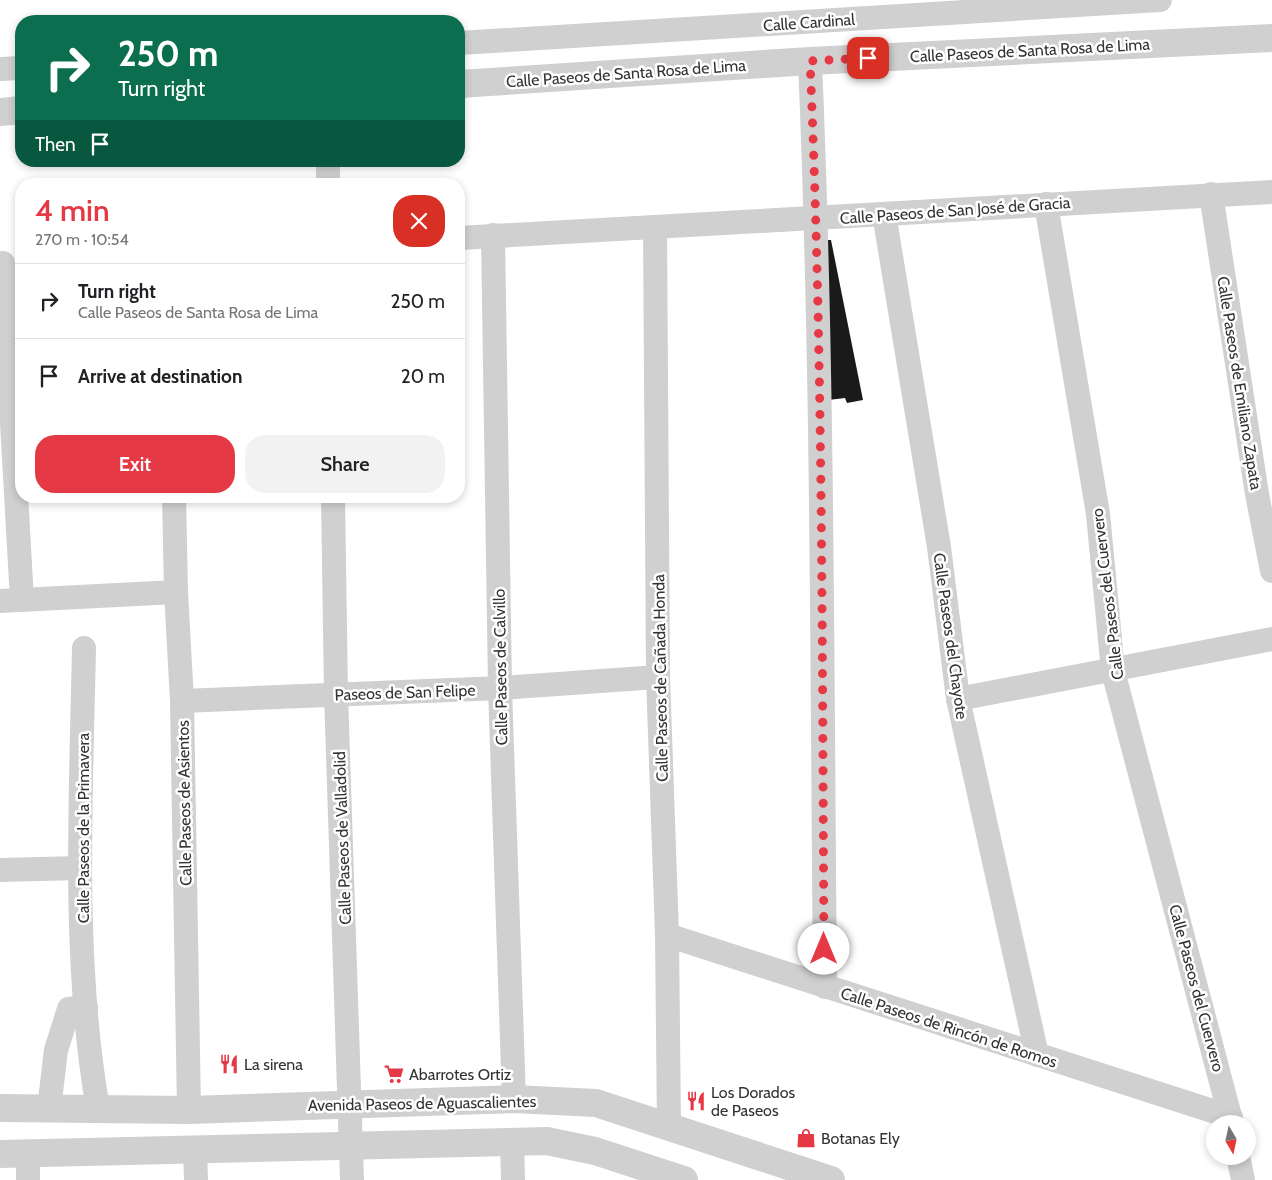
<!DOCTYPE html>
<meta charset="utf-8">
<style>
body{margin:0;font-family:Cabin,sans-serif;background:#f2f2f2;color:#202124;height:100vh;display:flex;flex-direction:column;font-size:19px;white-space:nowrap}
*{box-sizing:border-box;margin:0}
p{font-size:16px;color:#757577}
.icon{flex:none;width:28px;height:28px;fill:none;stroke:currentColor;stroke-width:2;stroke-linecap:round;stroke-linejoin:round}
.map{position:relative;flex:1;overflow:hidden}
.panel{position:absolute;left:15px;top:178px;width:450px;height:325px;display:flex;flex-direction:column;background:#fff;border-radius:20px;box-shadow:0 2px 8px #0003}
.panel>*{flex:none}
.hud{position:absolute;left:15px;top:15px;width:450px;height:152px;border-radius:20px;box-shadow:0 2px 8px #0003;background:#0b6e4f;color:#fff;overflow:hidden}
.needle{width:32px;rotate:171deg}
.tools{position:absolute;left:1206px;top:1115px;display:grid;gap:10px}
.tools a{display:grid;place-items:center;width:50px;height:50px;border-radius:50%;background:#fff;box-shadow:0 2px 8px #0003;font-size:25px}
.pin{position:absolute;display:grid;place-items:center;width:42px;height:42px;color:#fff;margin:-21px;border-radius:10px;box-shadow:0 2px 8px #0006}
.me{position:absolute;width:55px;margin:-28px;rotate:0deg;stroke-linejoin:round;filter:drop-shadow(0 0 4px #0008)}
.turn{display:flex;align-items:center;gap:18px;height:105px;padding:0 20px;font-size:22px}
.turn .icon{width:65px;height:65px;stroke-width:2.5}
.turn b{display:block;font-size:35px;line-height:42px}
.then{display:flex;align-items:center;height:48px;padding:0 20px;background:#0003;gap:10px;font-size:19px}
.round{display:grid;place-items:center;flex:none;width:52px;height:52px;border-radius:20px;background:#f2f2f2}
.headline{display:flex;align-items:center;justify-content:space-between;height:85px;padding:0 20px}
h1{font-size:30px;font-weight:600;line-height:38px;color:#e63946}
.action{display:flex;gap:10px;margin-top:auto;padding:10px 20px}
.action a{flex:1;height:58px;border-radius:20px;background:#e63946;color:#fff;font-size:20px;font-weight:600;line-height:58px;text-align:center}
.action a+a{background:#f2f2f2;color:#202124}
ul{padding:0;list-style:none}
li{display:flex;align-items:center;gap:15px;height:75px;padding:0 20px;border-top:1px solid #e0e0e0}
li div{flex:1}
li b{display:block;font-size:19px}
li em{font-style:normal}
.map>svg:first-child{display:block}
.building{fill:#1a1a1a}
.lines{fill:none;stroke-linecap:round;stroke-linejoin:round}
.minor{stroke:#d0d0d0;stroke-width:24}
.tertiary{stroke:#d0d0d0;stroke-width:28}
.route{stroke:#e63946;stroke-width:9;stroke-dasharray:0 16.2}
.labels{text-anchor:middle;stroke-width:5;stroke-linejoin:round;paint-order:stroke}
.street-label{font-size:16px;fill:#333;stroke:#fff}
.poi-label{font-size:16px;fill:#333;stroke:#fff;text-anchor:start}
</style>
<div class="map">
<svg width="1272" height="1180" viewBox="0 0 1272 1180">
<rect width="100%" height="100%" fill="#fff"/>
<polygon class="building" points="808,240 831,240 863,400 847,403 845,398 820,401"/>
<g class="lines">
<g class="minor">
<polyline points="459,43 1160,0"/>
<path d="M810 61C823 370 822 679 825 987"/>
<polyline points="0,69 21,68"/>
<polyline points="328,184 328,161"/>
<polyline points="1211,194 1257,494 1272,571"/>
<polyline points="1046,204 1098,514 1113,671 1232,1124"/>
<polyline points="884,214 939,547 958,699 1037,1055"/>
<polyline points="655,227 658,677 667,935 669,1128"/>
<polyline points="493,235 500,688 514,1099"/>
<polyline points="459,238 1272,192"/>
<polyline points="3,263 22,600"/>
<polyline points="174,496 176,592 182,701 189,1110"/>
<polyline points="333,496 336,694 352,1180"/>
<polyline points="0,601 176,592"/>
<path d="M84 648C81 798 72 960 98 1109"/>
<polyline points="958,699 1272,639"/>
<polyline points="182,701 500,688 658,677"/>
<polyline points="0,870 80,868"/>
<polyline points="667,935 1231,1117"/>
<polyline points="49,1109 56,1050 69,1009 86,1007"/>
<polyline points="512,1141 513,1180"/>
<polyline points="195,1150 196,1180"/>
<polyline points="28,1152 28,1180"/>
<polyline points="1238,1156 1243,1180"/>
</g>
<g class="tertiary">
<polyline points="459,84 810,61 1272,38"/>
<polyline points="0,112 21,110"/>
<polyline points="0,1108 189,1110 514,1099 596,1103 831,1180"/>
<polyline points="0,1154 547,1141 595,1151 684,1180"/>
</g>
</g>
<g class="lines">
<path class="route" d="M824 949C822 653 823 357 810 61L868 58"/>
</g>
<defs>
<symbol id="restaurant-bare" viewBox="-9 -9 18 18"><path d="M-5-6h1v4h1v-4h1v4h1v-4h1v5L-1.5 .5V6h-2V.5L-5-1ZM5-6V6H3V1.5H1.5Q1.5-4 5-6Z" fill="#e63946" stroke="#fff" stroke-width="2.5" paint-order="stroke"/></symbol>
<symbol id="supermarket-bare" viewBox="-9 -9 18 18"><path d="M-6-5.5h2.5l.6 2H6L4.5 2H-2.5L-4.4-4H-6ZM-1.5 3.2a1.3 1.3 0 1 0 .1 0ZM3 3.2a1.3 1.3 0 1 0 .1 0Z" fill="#e63946" stroke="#fff" stroke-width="2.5" paint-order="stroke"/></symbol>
<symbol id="shop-bare" viewBox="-9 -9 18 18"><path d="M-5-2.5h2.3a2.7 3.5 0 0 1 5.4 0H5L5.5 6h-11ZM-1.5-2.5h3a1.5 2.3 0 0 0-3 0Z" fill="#e63946" stroke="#fff" stroke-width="2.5" paint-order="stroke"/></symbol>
</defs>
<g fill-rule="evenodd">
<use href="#restaurant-bare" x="215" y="1050" width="28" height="28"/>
<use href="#supermarket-bare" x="380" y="1060" width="28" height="28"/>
<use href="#restaurant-bare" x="682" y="1087" width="28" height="28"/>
<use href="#shop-bare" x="792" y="1124" width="28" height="28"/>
</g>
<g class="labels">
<g class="street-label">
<text transform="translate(809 22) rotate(-4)" y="6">Calle Cardinal</text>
<text transform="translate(1030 50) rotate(-3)" y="6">Calle Paseos de Santa Rosa de Lima</text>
<text transform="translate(626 73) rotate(-4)" y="6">Calle Paseos de Santa Rosa de Lima</text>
<text transform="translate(955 210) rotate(-4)" y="6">Calle Paseos de San José de Gracia</text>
<text transform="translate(1240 383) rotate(81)" y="6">Calle Paseos de Emiliano Zapata</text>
<text transform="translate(1107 594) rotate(-97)" y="6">Calle Paseos del Cuervero</text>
<text transform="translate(951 636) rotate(82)" y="6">Calle Paseos del Chayote</text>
<text transform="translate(500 667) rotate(-91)" y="6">Calle Paseos de Calvillo</text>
<text transform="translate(660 678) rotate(-91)" y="6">Calle Paseos de Cañada Honda</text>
<text transform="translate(405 692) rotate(-2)" y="6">Paseos de San Felipe</text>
<text transform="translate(184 803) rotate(-91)" y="6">Calle Paseos de Asientos</text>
<text transform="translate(83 828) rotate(-90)" y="6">Calle Paseos de la Primavera</text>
<text transform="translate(342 838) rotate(-92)" y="6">Calle Paseos de Valladolid</text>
<text transform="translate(1197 988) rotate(75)" y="6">Calle Paseos del Cuervero</text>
<text transform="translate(949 1027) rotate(18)" y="6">Calle Paseos de Rincón de Romos</text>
<text transform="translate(422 1103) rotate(-1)" y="6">Avenida Paseos de Aguascalientes</text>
</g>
<g class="poi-label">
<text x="244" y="1070">La sirena</text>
<text x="409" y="1080">Abarrotes Ortiz</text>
<text x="711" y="1098">Los Dorados<tspan x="711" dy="18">de Paseos</tspan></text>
<text x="821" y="1144">Botanas Ely</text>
</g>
</g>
</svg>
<div class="tools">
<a><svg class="needle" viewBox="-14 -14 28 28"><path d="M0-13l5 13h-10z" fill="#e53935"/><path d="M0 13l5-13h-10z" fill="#757577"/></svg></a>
</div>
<div class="pin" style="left:868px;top:58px;background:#d93025"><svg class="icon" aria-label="arrive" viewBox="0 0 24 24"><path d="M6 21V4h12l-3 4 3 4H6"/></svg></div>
<svg class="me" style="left:824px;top:949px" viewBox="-20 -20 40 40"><circle r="19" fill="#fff"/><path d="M0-13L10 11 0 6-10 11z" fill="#e63946"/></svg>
<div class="hud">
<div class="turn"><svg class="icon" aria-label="right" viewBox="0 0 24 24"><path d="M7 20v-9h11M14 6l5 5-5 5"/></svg><div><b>250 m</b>Turn right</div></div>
<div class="then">Then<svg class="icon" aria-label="arrive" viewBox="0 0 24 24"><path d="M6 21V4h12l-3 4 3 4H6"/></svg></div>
</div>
<section class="panel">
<div class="headline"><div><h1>4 min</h1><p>270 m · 10:54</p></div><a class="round" style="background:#d93025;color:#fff"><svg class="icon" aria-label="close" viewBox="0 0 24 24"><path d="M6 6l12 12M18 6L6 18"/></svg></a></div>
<ul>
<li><svg class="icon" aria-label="right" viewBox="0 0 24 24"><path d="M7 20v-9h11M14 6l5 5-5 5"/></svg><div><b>Turn right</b><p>Calle Paseos de Santa Rosa de Lima</p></div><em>250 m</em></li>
<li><svg class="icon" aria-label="arrive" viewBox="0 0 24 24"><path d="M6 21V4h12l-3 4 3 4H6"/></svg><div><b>Arrive at destination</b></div><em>20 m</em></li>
</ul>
<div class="action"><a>Exit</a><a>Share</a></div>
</section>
</div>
